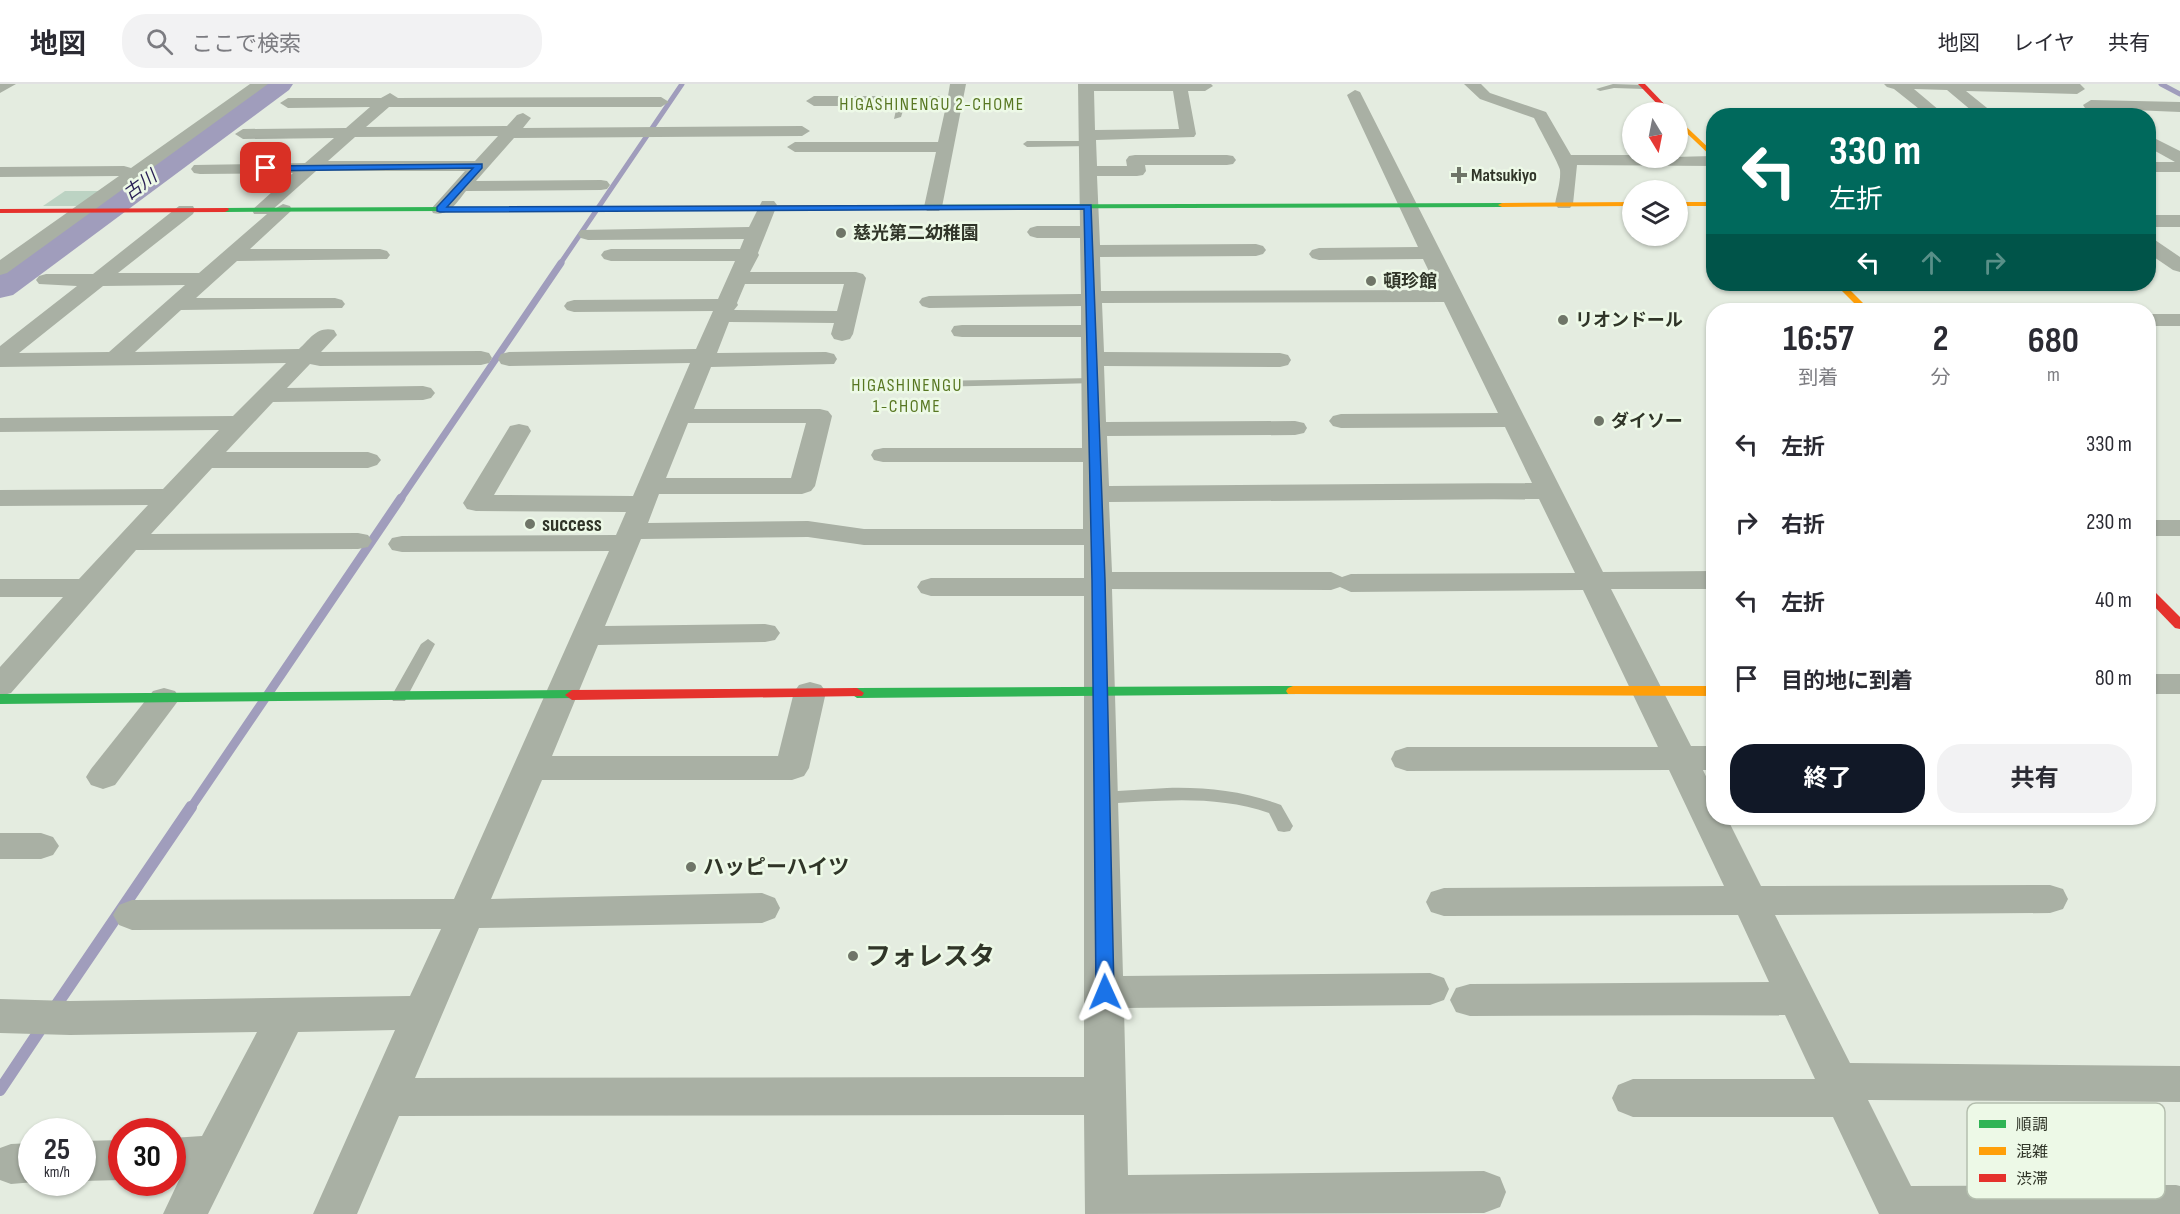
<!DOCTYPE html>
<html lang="ja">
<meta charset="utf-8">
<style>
body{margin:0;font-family:"Sofia Sans Condensed","Noto Sans JP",sans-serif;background:#f2f2f3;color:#2b2b33;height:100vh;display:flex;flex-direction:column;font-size:22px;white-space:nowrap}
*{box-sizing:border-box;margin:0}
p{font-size:20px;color:#7c7c81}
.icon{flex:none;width:33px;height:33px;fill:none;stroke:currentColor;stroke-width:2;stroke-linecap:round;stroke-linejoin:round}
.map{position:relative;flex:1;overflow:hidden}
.side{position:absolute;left:1706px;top:219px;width:450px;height:522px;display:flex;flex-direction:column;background:#fff;border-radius:24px;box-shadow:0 2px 4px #0004}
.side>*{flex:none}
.guide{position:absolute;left:1706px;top:24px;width:450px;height:183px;border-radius:24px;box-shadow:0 2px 4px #0004;background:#00695c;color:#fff;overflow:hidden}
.needle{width:39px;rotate:170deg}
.buttons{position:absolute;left:1622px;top:18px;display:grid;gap:12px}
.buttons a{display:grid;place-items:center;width:66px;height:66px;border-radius:50%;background:#fff;box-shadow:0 2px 4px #0004;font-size:30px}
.speed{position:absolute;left:18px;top:1034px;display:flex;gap:12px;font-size:30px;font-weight:700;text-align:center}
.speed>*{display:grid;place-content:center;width:78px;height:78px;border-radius:50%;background:#fff;box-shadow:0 2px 4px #0004;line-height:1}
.speed small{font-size:15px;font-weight:400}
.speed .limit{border:9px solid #d22;background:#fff;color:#111}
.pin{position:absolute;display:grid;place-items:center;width:51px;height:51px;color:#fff;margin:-26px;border-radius:12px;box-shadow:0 3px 9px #0006}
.me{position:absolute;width:66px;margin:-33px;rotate:359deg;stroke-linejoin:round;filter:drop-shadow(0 0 4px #0008)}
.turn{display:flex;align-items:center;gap:21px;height:126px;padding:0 24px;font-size:27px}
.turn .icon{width:78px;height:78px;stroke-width:2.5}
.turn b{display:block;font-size:42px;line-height:51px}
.lanes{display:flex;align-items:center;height:57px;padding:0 24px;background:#0003;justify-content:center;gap:30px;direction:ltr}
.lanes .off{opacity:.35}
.eta{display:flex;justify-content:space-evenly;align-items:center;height:102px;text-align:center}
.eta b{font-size:36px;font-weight:700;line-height:42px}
.action{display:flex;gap:12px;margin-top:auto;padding:12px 24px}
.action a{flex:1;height:69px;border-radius:24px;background:#111827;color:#fff;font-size:24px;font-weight:700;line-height:69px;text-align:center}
.action a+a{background:#f2f2f3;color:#2b2b33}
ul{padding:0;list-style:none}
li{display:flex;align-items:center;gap:18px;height:78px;padding:0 24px}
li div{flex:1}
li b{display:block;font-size:22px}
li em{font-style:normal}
header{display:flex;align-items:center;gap:36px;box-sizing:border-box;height:84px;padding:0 30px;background:#fff;border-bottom:2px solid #e1e1e2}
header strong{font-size:28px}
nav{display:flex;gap:33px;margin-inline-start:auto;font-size:21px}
.search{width:420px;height:54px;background:#f2f2f3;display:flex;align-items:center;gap:15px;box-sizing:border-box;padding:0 21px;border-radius:24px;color:#7c7c81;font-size:22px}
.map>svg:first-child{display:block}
.green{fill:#bcd3c3}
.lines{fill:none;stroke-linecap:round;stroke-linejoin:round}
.stream-far3{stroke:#a09dbc;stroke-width:5}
.stream-far2{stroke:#a09dbc;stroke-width:7}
.stream-far1{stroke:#a09dbc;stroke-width:9}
.stream{stroke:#a09dbc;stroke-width:12}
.river{fill:#a09dbc;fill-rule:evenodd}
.lane{fill:#a9b0a4;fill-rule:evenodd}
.street{fill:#a9b0a4;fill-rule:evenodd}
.fast{fill:#30b455;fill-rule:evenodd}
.slow{fill:#ff9f0a;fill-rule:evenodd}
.jam{fill:#e5322d;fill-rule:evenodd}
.route{fill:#1a73e8;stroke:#114b97;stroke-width:1.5}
.poi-dot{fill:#6f7568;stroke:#edf9e7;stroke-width:2}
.labels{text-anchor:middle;stroke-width:5;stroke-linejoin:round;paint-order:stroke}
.far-neighbourhood-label{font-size:18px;letter-spacing:1.5px;fill:#587722;stroke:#edf9e7}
.far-poi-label{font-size:18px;font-weight:bold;fill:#303528;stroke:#edf9e7;text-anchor:start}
.far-water-label{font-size:18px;font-style:italic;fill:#291f55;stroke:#edf9e7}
.poi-label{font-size:21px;font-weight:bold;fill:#303528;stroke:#edf9e7;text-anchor:start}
.near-poi-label{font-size:26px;font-weight:bold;fill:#303528;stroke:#edf9e7;text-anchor:start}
.key{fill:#edf9e7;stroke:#b4beae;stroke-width:1.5}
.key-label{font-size:16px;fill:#303528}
</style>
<header>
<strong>地図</strong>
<div class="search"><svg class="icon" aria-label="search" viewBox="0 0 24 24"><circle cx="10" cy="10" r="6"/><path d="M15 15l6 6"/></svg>ここで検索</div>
<nav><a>地図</a><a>レイヤ</a><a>共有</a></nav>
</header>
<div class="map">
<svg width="2180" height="1130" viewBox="0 0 2180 1130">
<rect width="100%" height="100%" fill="#e4ece0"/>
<polygon class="green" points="65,107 99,107 78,122 43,122"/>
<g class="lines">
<g class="stream-far3">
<polyline points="2161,0 2180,10"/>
<polyline points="560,180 682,0"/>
</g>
<polyline class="stream-far2" points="400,416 561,179"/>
<polyline class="stream-far1" points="190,725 401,414"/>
<g class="stream">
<polyline points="53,926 191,723"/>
<polyline points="0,1006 44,940"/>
</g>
<polygon class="river" points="261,0 293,0 289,6 13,211 0,214 0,185"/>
<g class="lane">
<polygon points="1613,0 1644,1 1648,3 1644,5 1614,4 1600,7 1596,5"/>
<polygon points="902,15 906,17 901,33 894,35 898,17"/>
<polygon points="1087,57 1091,60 1090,62 1027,63 1023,60 1027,57"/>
<polygon points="1092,294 1098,297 1096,299 931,303 925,300 931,297"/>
<polygon points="428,555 435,560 407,613 405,617 393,617 391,613 421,560"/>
<path d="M1167 704C1207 703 1243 707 1281 721L1293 742 1290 747 1284 748 1278 747 1269 729C1214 710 1158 717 1101 720L1095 718 1093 714 1095 710 1101 708Z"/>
</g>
<g class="street">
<polygon points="0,0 16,0 0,9"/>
<polygon points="250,0 268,0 7,189 0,191 0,176 119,92 0,93 0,83 124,82 131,84"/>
<polygon points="950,0 966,0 942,123 939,127 927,127 924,123 936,68 795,68 787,63 795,58 938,58 946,22 814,22 806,17 814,12 948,12"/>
<path d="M1078 0H1211L1213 2 1205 7H1188L1196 50 1194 53 1096 56 1097 82H1127L1126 76 1129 72 1135 71H1227L1233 72 1236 76 1233 80 1227 81H1145L1146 87 1143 91 1137 92H1097L1100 161 1256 160 1263 162 1266 166 1263 170 1256 172 1100 173 1101 207 1438 206 1423 175 1319 176 1312 174 1309 170 1312 166 1319 164 1418 163 1347 11 1355 6 1360 8 1603 488 1713 487V505H1611L1691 662H1713V686H1703L1713 707V734H1727L1761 802 2050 801 2063 805 2068 815 2063 825 2050 829 1775 831 1850 979 2180 982V1018L1868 1016 1911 1102 2176 1101 2180 1102V1130H1879L1833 1033H1633L1618 1027 1612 1014 1618 1001 1633 995H1815L1785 931 1470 932 1456 928 1450 916 1456 904 1470 900 1769 898 1738 831 1444 832 1431 828 1426 818 1431 808 1444 804 1724 802 1669 686 1407 687 1395 683 1391 675 1395 667 1407 663H1658L1583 506 1351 508 1340 503 1331 506 1112 505 1123 892 1430 889 1444 894 1449 905 1444 916 1430 921 1124 924 1128 1091 1484 1087 1500 1093 1506 1108 1500 1123 1484 1129 1085 1130 1084 1031 399 1032 357 1130H313L395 946 298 948 208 1130H163L180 1094H172V1054L202 1052 257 948 70 951 0 949V915L70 917 410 912 441 845 132 846 119 841 113 831 119 821 132 816 454 815 609 467 402 468 392 466 388 460 392 454 402 452 616 451 626 428 476 427 467 425 463 419 510 342 519 340 528 342 531 347 494 411 633 412 690 279 509 282 501 280 498 275 501 270 509 268 696 265 713 227 574 228 567 226 564 222 567 218 574 216 718 215 735 177H611L604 175 601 171 604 167 611 165H740L744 155 588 156 581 154 578 150 581 146 749 143 762 117H774L777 121 758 169 759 171 750 188H856L863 190 866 194 853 250 850 255 842 257 834 255 831 250 834 239 729 238 717 269 826 268 834 270 837 275 834 280 711 283 694 325H820L828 327 832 332 815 402 811 407 802 410H659L648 439 808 437 864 445H1083V378H883L874 376 871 371 874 366 883 364H1082L1081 253H962L954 252 951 247 954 242 962 241H1081V222L929 224 922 222 919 218 922 214 929 212 1081 210 1080 154H1037L1030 152 1027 148 1030 144 1037 142H1080ZM1094 7H1173L1179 45 1095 46ZM745 200H844L837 227 734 226 738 221 737 219ZM1444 218 1498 329 1341 330 1333 332 1329 337 1333 342 1341 344 1505 343 1532 399 1109 402 1107 352 1295 351 1304 349 1307 344 1304 339 1295 337 1106 338 1104 282 1280 283 1288 281 1291 276 1288 271 1280 269 1104 268 1102 219ZM688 339H806L791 394H666ZM1539 415 1575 489 1351 490 1342 493 1331 488H1112L1109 418ZM808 453 864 461H1084V494H931L921 497 917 503 921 509 931 512H1084V993L415 994 479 844 762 839 775 834 780 824 775 814 762 809 491 815 542 696H792L804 692 809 684 826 608 821 601 810 598 799 601 794 608 778 672H552L598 561 765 558 775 556 780 549 775 542 765 540 605 542 641 455Z"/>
<path d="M1464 0H1481L1490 9 1546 28 1571 71H1632V74L1713 72V82L1577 81 1573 120 1570 124H1558L1555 120C1557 109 1561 97 1560 86 1560 82 1538 42 1534 34L1480 15Z"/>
<polygon points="1884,0 2080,0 2085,5 2077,10 1966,7 1997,32 1978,32 1947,6 1914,5 1946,32 1928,32 1894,5 1887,3"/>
<path d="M390 9 398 14 661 13 669 18 661 23H389L366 43 507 42 517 31 523 29 531 34 523 44 802 42 810 47 802 52 514 54 476 97 601 96 607 97 610 101 607 105 601 106 466 107C457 118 449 133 433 129L431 125 465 87H316L271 127 283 120 290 122 292 126 250 165H380L387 167 390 171 387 175 237 177 196 214H335L342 216 345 220 342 224 181 226 135 268 299 265C310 255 317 242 334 246L337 251 321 268 481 267 489 269 492 274 489 279 481 281 320 282 310 280 287 304 423 302 431 304 435 309 431 314 423 316 273 318 226 368H368L377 371 381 376 377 381 368 384H212L151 450 358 449 368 451 372 457 368 463 358 465 136 466 11 609 0 612V583L63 513H0V495H79L148 421 0 422V406L163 405 219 346 0 348V334L233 332 286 279 0 283V262L77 202 39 200 36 196 39 192 46 190H93L179 122H193L195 126 193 130 118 189H199L267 130H254L252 126 293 89 200 90 194 89 191 85 194 81 305 79 334 54 243 55 235 50 243 45 346 44 370 23 288 24 280 19 288 14H381ZM498 52 475 77H328L355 53ZM185 201 109 268 19 269 103 202Z"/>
<polygon points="2091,16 2180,18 2180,28 2085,24 2083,21"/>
<polygon points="2148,51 2180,67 2180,88 2148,88 2148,78 2175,78 2148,63"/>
<rect x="2148" y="131" width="32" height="12"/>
<polygon points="2148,154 2155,156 2180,173 2180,188 2173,186 2148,169"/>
<rect x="2148" y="230" width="32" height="12"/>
<rect x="2148" y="436" width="32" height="16"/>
<rect x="2148" y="590" width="32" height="20"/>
<polygon points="164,604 175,607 180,614 175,621 115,701 103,705 91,701 86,693 91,685 153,607"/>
<polygon points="0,749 41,749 53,753 59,762 53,771 41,775 0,775"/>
<polygon points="122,1056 122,1096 82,1097 82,1057"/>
<polygon points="32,1059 32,1098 35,1098 11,1100 0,1096 0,1064 11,1060"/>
</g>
<g class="fast">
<polygon points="1502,119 1505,119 1505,123 887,125 883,123 887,121"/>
<polygon points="647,122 650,122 650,126 225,128 221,126 225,124"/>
<polygon points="1293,602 1298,604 1300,607 1298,610 857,614 850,609 857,604"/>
<polygon points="572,606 579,611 577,614 0,620 0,610"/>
</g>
<g class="slow">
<polygon points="1677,34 1713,68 1713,74 1677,40"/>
<polygon points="1632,118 1632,122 1502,123 1498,121 1502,119"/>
<rect x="1677" y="118" width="36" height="4"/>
<polygon points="887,121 891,123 890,125 647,126 643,124 647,122"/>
<polygon points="1835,200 1844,200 1870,226 1861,226"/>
<polygon points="1293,602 1713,602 1713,612 1288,610 1286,607 1288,604"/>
</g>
<g class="jam">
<polygon points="1638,0 1645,0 1672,28 1665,28"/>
<polygon points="228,124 229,126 225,128 0,129 0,125"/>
<polygon points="2148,505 2153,506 2180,533 2180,545 2175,544 2148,516"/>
<polygon points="857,604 864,609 862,612 572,616 565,611 572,606"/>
</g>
</g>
<polygon class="route" points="482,80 482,84 447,123 1091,121 1105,496 1114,908 1111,913 1105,915 1098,913 1096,908 1092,496 1084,125 440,128 437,127 437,123 473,84 266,87 262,84 266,82"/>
<g class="poi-dot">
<path d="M1456 82h6v6h6v6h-6v6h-6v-6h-6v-6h6z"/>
<circle cx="841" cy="149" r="6"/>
<circle cx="1371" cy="197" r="6"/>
<circle cx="1563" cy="236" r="6"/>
<circle cx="1599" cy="337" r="6"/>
<circle cx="530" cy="440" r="6"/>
<circle cx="691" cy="783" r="6"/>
<circle cx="853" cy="872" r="6"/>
</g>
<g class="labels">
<g class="far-neighbourhood-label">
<text x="932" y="26">HIGASHINENGU 2-CHOME</text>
<text x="907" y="307">HIGASHINENGU<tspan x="907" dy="21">1-CHOME</tspan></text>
</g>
<g class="far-poi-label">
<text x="1471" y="97">Matsukiyo</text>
<text x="853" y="155">慈光第二幼稚園</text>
<text x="1383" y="203">頓珍館</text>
<text x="1575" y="242">リオンドール</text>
<text x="1611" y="343">ダイソー</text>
</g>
<g class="far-water-label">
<text transform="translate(140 101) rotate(-36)" y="6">古川</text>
</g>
<g class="poi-label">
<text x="542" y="447">success</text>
<text x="703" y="790">ハッピーハイツ</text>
</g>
<g class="near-poi-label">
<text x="865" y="881">フォレスタ</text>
</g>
</g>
<rect x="1967" y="1019" width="198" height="96" rx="9" class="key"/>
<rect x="1979" y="1036" width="27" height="8" fill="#30b455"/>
<rect x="1979" y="1063" width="27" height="8" fill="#ff9f0a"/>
<rect x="1979" y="1090" width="27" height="8" fill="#e5322d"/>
<g class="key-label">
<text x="2016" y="1046">順調</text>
<text x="2016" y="1073">混雑</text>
<text x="2016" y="1100">渋滞</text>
</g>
</svg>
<div class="buttons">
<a><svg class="needle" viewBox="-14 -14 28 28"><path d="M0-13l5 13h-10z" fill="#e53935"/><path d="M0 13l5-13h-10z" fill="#7c7c81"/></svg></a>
<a><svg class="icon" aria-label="layers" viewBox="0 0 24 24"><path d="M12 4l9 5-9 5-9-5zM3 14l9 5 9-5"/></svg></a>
</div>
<div class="speed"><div>25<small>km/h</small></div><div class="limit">30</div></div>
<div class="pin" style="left:266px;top:84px;background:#d93025"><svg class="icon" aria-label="arrive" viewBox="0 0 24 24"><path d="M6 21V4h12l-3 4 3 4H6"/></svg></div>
<svg class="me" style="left:1105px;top:908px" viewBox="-20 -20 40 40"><path d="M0-17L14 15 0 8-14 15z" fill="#1a73e8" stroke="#fff" stroke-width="4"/></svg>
<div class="guide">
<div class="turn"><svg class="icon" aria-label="left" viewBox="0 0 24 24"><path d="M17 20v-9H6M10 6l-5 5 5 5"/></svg><div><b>330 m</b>左折</div></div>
<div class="lanes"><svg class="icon" aria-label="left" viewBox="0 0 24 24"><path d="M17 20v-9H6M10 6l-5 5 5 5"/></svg><svg class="icon off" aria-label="ahead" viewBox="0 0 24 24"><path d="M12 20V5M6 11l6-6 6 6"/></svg><svg class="icon off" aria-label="right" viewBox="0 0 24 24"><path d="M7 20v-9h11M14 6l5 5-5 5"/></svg></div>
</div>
<section class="side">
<div class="eta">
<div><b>16:57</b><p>到着</p></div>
<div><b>2</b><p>分</p></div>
<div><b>680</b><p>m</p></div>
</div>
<ul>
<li><svg class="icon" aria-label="left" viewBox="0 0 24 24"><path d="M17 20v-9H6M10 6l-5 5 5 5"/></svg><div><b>左折</b></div><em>330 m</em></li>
<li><svg class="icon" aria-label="right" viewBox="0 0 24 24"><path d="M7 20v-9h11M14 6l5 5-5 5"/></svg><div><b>右折</b></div><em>230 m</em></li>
<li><svg class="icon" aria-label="left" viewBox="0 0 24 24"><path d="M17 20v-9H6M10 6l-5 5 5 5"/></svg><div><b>左折</b></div><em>40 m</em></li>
<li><svg class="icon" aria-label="arrive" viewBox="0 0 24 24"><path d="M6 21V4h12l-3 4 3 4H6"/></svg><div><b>目的地に到着</b></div><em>80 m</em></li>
</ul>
<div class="action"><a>終了</a><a>共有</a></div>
</section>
</div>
